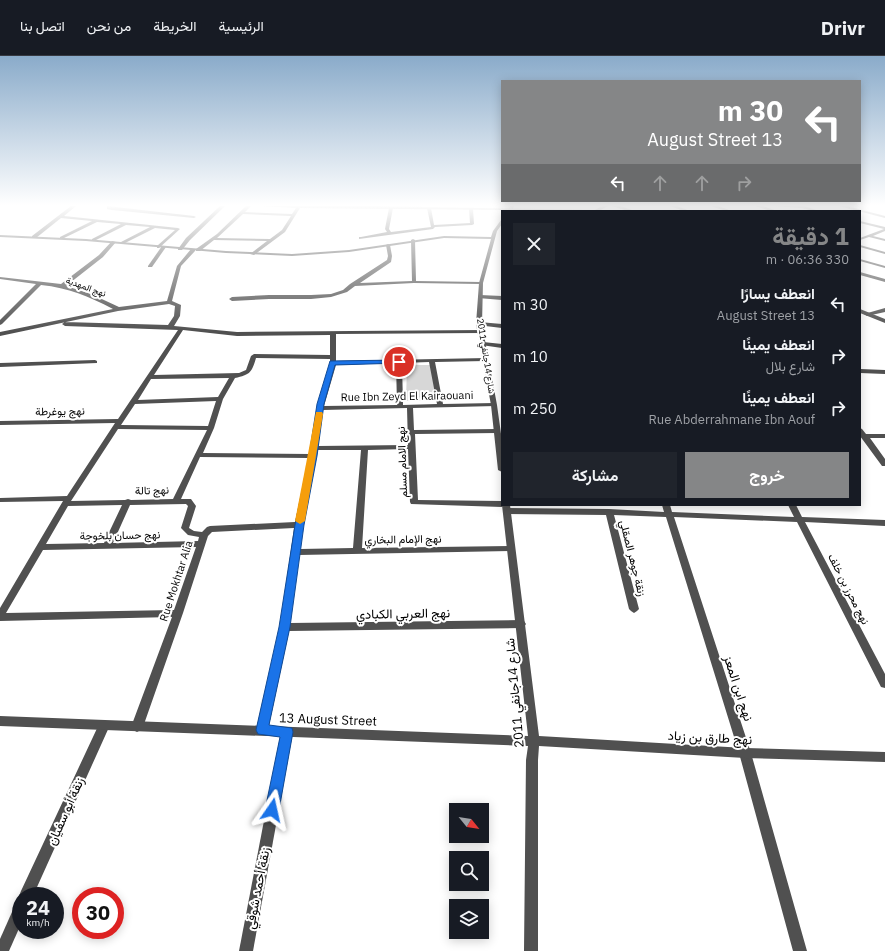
<!DOCTYPE html>
<html lang="ar">
<meta charset="utf-8">
<style>
body{margin:0;font-family:"IBM Plex Sans",Vazirmatn,sans-serif;background:#20242c;color:#f1f3f6;direction:rtl;height:100vh;display:flex;flex-direction:column;font-size:15px;white-space:nowrap}
*{box-sizing:border-box;margin:0}
p{font-size:13px;color:#9ea1a6}
.icon{flex:none;width:22px;height:22px;fill:none;stroke:currentColor;stroke-width:2;stroke-linecap:round;stroke-linejoin:round}
.map{position:relative;flex:1;overflow:hidden;direction:ltr}
.sheet{position:absolute;left:501px;top:154px;width:360px;height:296px;display:flex;flex-direction:column;background:#171b24;border-radius:0px;box-shadow:0 2px 10px #0003;direction:rtl}
.sheet>*{flex:none}
.top-card{position:absolute;left:501px;top:24px;width:360px;height:122px;border-radius:0px;box-shadow:0 2px 10px #0003;direction:rtl;background:#858687;color:#fff;overflow:hidden}
.needle{width:26px;rotate:120deg}
.tools{position:absolute;left:449px;top:747px;display:grid;gap:8px}
.tools a{display:grid;place-items:center;width:40px;height:40px;border-radius:0px;background:#171b24;box-shadow:0 2px 10px #0003;font-size:20px}
.speed{position:absolute;left:12px;top:831px;display:flex;gap:8px;font-size:20px;font-weight:700;text-align:center}
.speed>*{display:grid;place-content:center;width:52px;height:52px;border-radius:50%;background:#171b24;box-shadow:0 2px 10px #0003;line-height:1}
.speed small{font-size:10px;font-weight:400}
.speed .limit{border:6px solid #d22;background:#fff;color:#111}
.pin{position:absolute;display:grid;place-items:center;width:34px;height:34px;color:#fff;margin:-17px;border:2px solid #fff;border-radius:50%;box-shadow:0 1px 4px #0007}
.me{position:absolute;width:44px;margin:-22px;rotate:11deg;stroke-linejoin:round;filter:drop-shadow(0 0 3px #0008)}
.turn{display:flex;align-items:center;gap:14px;height:84px;padding:0 12px;font-size:18px}
.turn .icon{width:52px;height:52px;stroke-width:2.5}
.turn b{display:block;font-size:28px;line-height:34px}
.lanes{display:flex;align-items:center;height:38px;padding:0 12px;background:#0003;justify-content:center;gap:20px;direction:ltr}
.lanes .off{opacity:.35}
.round{display:grid;place-items:center;flex:none;width:42px;height:42px;border-radius:0px;background:#20242c}
.headline{display:flex;align-items:center;justify-content:space-between;height:68px;padding:0 12px}
h1{font-size:24px;font-weight:700;line-height:30px;color:#858687}
.cta{display:flex;gap:8px;margin-top:auto;padding:8px 12px}
.cta a{flex:1;height:46px;border-radius:0px;background:#858687;color:#fff;font-size:16px;font-weight:700;line-height:46px;text-align:center}
.cta a+a{background:#20242c;color:#f1f3f6}
ul{padding:0;list-style:none}
li{display:flex;align-items:center;gap:12px;height:52px;padding:0 12px}
li div{flex:1}
li b{display:block;font-size:15px}
li em{font-style:normal}
header{display:flex;align-items:center;gap:24px;box-sizing:border-box;height:56px;padding:0 20px;background:#171b24;border-bottom:1px solid #363941}
header strong{font-size:19px}
nav{display:flex;gap:22px;margin-inline-start:auto;font-size:14px}
.map>svg:first-child{display:block}
.green{fill:#d7d7d7}
.lines{fill:none;stroke-linecap:round;stroke-linejoin:round}
.pedestrian{fill:#505050;fill-rule:evenodd}
.minor{fill:#505050;fill-rule:evenodd}
.tertiary{fill:#505050;fill-rule:evenodd}
.route{fill:#1a73e8;stroke:#114b97}
.slow{fill:#f59e0b}
.labels{text-anchor:middle;stroke-width:4;stroke-linejoin:round;paint-order:stroke}
.far-street-label{font-size:9px;fill:#000;stroke:#fff}
.street-label{font-size:11px;fill:#000;stroke:#fff}
.near-street-label{font-size:13px;fill:#000;stroke:#fff}
</style>
<header>
<strong>Drivr</strong>
<nav><a>الرئيسية</a><a>الخريطة</a><a>من نحن</a><a>اتصل بنا</a></nav>
</header>
<div class="map">
<svg width="885" height="895" viewBox="0 0 885 895">
<rect width="100%" height="100%" fill="#fff"/>
<polygon class="green" points="407,309 435,309 436,344 406,345"/>
<g class="lines">
<g class="pedestrian">
<polygon points="391,151 393,152 389,173 391,176 431,171 427,152 429,151 431,152 434,169 470,167 469,153 471,152 473,153 474,168 472,169 435,171 433,173 359,183 359,181 361,181 387,176 385,173 389,152"/>
<polygon points="162,190 166,191 152,211 148,211 148,210"/>
</g>
<g class="minor">
<polygon points="71,150 76,150 64,160 178,172 180,173 159,192 157,192 157,190 175,174 155,172 123,188 121,188 121,186 150,171 126,169 94,185 92,185 92,183 121,168 97,166 62,183 60,182 60,181 92,165 61,162 36,182 32,182 32,180"/>
<polygon points="107,150 194,160 196,161 194,162 112,154 107,153"/>
<polygon points="220,150 225,150 190,184 182,194 178,194 178,193 186,182"/>
<path d="M246 150H251L245 156 292 158 296 152 262 150H365L595 154 602 150H608L599 155 300 152 285 176 254 199 250 198 267 185 214 184 200 195H196V193L217 178ZM243 158 291 160 282 174 270 183 217 182Z"/>
<polygon points="612,150 620,150 635,155 628,155"/>
<polygon points="670,150 677,150 690,155 684,155"/>
<polygon points="711,150 718,150 732,155 726,155"/>
<polygon points="755,150 763,150 777,155 771,155"/>
<polygon points="775,150 804,150 819,155 813,155 802,152"/>
<polygon points="839,150 847,150 885,160 885,162"/>
<polygon points="860,165 885,171 885,175 873,180 885,183 885,185 869,181 860,184 860,182 884,173 860,167"/>
<polygon points="413,183 415,184 416,225 481,226 483,227 481,228 414,227 355,230 347,236 331,241 311,243 269,243 232,245 229,243 232,241 269,239 311,239 331,238 343,234 350,228 387,204 388,200 386,189 388,188 390,189 392,200 391,206 360,227 412,225 411,184"/>
<path d="M112 185 116 186 103 201 66 230 91 238 119 251 167 245 177 210 191 193H195V195L181 210 172 245 181 249 180 260 174 270 237 276 483 274V276L481 277 336 278V305L487 302V304L485 305 435 306 443 348 494 347 496 348V350L413 352 414 374 497 373 500 375 497 377 415 378 418 444 502 445V449H505L502 451 411 448 410 446 408 393 368 394 362 492 511 490 514 491 515 493 514 495 299 499 290 567 521 564 524 565 526 568 524 571 521 572 289 575 268 674 266 677 262 679 258 677 256 674 280 571 294 472 212 476 208 480 183 557 143 671 141 674 137 676 133 674 131 671 172 561 0 565V552L63 445 0 446V442L67 440 115 367 0 369V365L118 363 178 274 65 270 62 268 65 266 168 269 174 260 175 250 169 248 118 255 0 280V276L113 253C88 240 69 232 41 229L2 268 0 269V264L36 228 0 223V221L61 228 99 199ZM183 274 237 280 330 279V299L254 298 251 300 246 314 239 317 154 319ZM256 302 330 303V307L317 352 310 398 203 397 214 372 223 343 235 322C250 319 252 316 256 302ZM429 306 437 348 403 349 402 307ZM396 307 397 349 324 350 336 309ZM229 322 218 341 138 344 151 323ZM216 345 208 370 121 369 135 348ZM407 352 408 389 318 390 323 354ZM118 373 207 374 173 443 131 444 128 443 125 444 71 445ZM318 394H361L353 492 300 493 303 469ZM200 401 309 402 295 466 210 470 207 471 202 476 194 475 189 472 196 450 191 443H181ZM186 448 188 450 181 472 188 479 199 481 198 485 113 487 130 449ZM122 449 104 487 46 488 68 450ZM196 491 174 554 6 557 43 494Z"/>
<polygon points="860,189 885,196 885,198 860,191"/>
<polygon points="860,203 885,210 885,212 860,205"/>
<polygon points="860,216 885,223 885,226 860,219"/>
<polygon points="480,239 502,240 502,244 478,242 478,240"/>
<polygon points="885,252 885,256 867,260 864,258"/>
<polygon points="479,266 502,268 502,272 477,269 476,268"/>
<polygon points="483,286 502,288 502,292 481,289 481,287"/>
<polygon points="95,304 97,305 97,307 0,311 0,307"/>
<polygon points="860,313 885,314 885,318 860,317"/>
<polygon points="860,372 862,373 866,378 885,378 885,382 870,382 885,403 885,410 882,410 860,380"/>
<polygon points="662,449 670,449 672,456 794,461 788,449 796,449 802,461 885,464 885,470 805,466 885,618 885,632 881,631 797,466 674,461 751,697 807,895 793,895 739,697 666,461 614,459 639,553 637,555 634,557 631,555 629,553 606,459 507,458 503,455 507,452 609,453 664,456"/>
<polygon points="104,664 108,666 110,669 33,840 21,840 21,844 19,840 21,835 100,666"/>
<polygon points="287,671 291,673 293,676 253,895 239,895 281,676 283,673"/>
<polygon points="21,845 21,868 9,895 0,895 0,883 16,847"/>
</g>
<g class="tertiary">
<polygon points="510,150 514,150 512,155 508,155"/>
<polygon points="501,164 502,164 502,168 497,175 483,227 482,268 497,349 502,385 502,416 498,414 491,349 476,268 479,227 491,183 444,182 349,196 292,200 226,197 86,185 0,181 0,179 86,183 226,195 292,198 349,194 444,180 491,181 493,175"/>
<polygon points="860,253 885,263 885,267 860,257"/>
<polygon points="502,449 510,449 539,680 745,692 885,696 885,706 745,702 539,690 538,704 538,895 524,895 526,704 528,690 0,670 0,660 528,680"/>
</g>
</g>
<linearGradient id="sky" x2="0" y2="1"><stop stop-color="#8aabca"/><stop offset="0.54" stop-color="#fff"/><stop offset="1" stop-color="#fff" stop-opacity="0"/></linearGradient>
<rect width="885" height="276" fill="url(#sky)"/>
<polygon class="route" points="399,304 403,306 402,307 335,309 324,348 317,400 304,469 290,571 269,669 292,672 293,676 279,754 277,759 272,761 267,759 265,754 280,681 258,678 256,674 279,571 295,469 309,400 317,348 330,305"/>
<polygon class="slow" points="316,356 322,356 323,358 305,465 300,468 295,465"/>
<g class="labels">
<g class="far-street-label">
<text transform="translate(86 231) rotate(20)" y="3">نهج المهدية</text>
<text transform="translate(486 300) rotate(81)" y="3">شارع 14جانفي 2011</text>
</g>
<g class="street-label">
<text transform="translate(407 340) rotate(-1)" y="4">Rue Ibn Zeyd El Kairaouani</text>
<text transform="translate(60 355) rotate(-1)" y="4">نهج يوغرطة</text>
<text transform="translate(402 406) rotate(-92)" y="4">نهج الامام مسلم</text>
<text transform="translate(152 434) rotate(-2)" y="4">نهج تالة</text>
<text transform="translate(120 479) rotate(-1)" y="4">نهج حسان بلخوجة</text>
<text transform="translate(403 483) rotate(-1)" y="4">نهج الإمام البخاري</text>
<text transform="translate(633 502) rotate(76)" y="4">زنقة جوهر الصقلي</text>
<text transform="translate(176 525) rotate(-72)" y="4">Rue Mokhtar Alia</text>
<text transform="translate(849 533) rotate(63)" y="4">نهج محرز بن خلف</text>
</g>
<g class="near-street-label">
<text transform="translate(403 557) rotate(-1)" y="5">نهج العربي الكبادي</text>
<text transform="translate(739 632) rotate(72)" y="5">نهج ابن المعز</text>
<text transform="translate(514 637) rotate(-95)" y="5">شارع 14جانفي 2011</text>
<text transform="translate(328 663) rotate(2)" y="5">13 August Street</text>
<text transform="translate(710 681) rotate(3)" y="5">نهج طارق بن زياد</text>
<text transform="translate(65 755) rotate(-66)" y="5">زنقة أبو سفيان</text>
<text transform="translate(257 832) rotate(-79)" y="5">زنقة أحمد شوقي</text>
</g>
</g>
</svg>
<div class="tools">
<a><svg class="needle" viewBox="-14 -14 28 28"><path d="M0-13l5 13h-10z" fill="#e53935"/><path d="M0 13l5-13h-10z" fill="#9ea1a6"/></svg></a>
<a><svg class="icon" aria-label="search" viewBox="0 0 24 24"><circle cx="10" cy="10" r="6"/><path d="M15 15l6 6"/></svg></a>
<a><svg class="icon" aria-label="layers" viewBox="0 0 24 24"><path d="M12 4l9 5-9 5-9-5zM3 14l9 5 9-5"/></svg></a>
</div>
<div class="speed"><div>24<small>km/h</small></div><div class="limit">30</div></div>
<div class="pin" style="left:399px;top:306px;background:#d93025"><svg class="icon" aria-label="arrive" viewBox="0 0 24 24"><path d="M6 21V4h12l-3 4 3 4H6"/></svg></div>
<svg class="me" style="left:272px;top:754px" viewBox="-20 -20 40 40"><path d="M0-17L14 15 0 8-14 15z" fill="#1a73e8" stroke="#fff" stroke-width="4"/></svg>
<div class="top-card">
<div class="turn"><svg class="icon" aria-label="left" viewBox="0 0 24 24"><path d="M17 20v-9H6M10 6l-5 5 5 5"/></svg><div><b>30 m</b>13 August Street</div></div>
<div class="lanes"><svg class="icon" aria-label="left" viewBox="0 0 24 24"><path d="M17 20v-9H6M10 6l-5 5 5 5"/></svg><svg class="icon off" aria-label="ahead" viewBox="0 0 24 24"><path d="M12 20V5M6 11l6-6 6 6"/></svg><svg class="icon off" aria-label="ahead" viewBox="0 0 24 24"><path d="M12 20V5M6 11l6-6 6 6"/></svg><svg class="icon off" aria-label="right" viewBox="0 0 24 24"><path d="M7 20v-9h11M14 6l5 5-5 5"/></svg></div>
</div>
<section class="sheet">
<div class="headline"><div><h1>1 دقيقة</h1><p>330 m · 06:36</p></div><a class="round"><svg class="icon" aria-label="close" viewBox="0 0 24 24"><path d="M6 6l12 12M18 6L6 18"/></svg></a></div>
<ul>
<li><svg class="icon" aria-label="left" viewBox="0 0 24 24"><path d="M17 20v-9H6M10 6l-5 5 5 5"/></svg><div><b>انعطف يسارًا</b><p>13 August Street</p></div><em>30 m</em></li>
<li><svg class="icon" aria-label="right" viewBox="0 0 24 24"><path d="M7 20v-9h11M14 6l5 5-5 5"/></svg><div><b>انعطف يمينًا</b><p>شارع بلال</p></div><em>10 m</em></li>
<li><svg class="icon" aria-label="right" viewBox="0 0 24 24"><path d="M7 20v-9h11M14 6l5 5-5 5"/></svg><div><b>انعطف يمينًا</b><p>Rue Abderrahmane Ibn Aouf</p></div><em>250 m</em></li>
</ul>
<div class="cta"><a>خروج</a><a>مشاركة</a></div>
</section>
</div>
